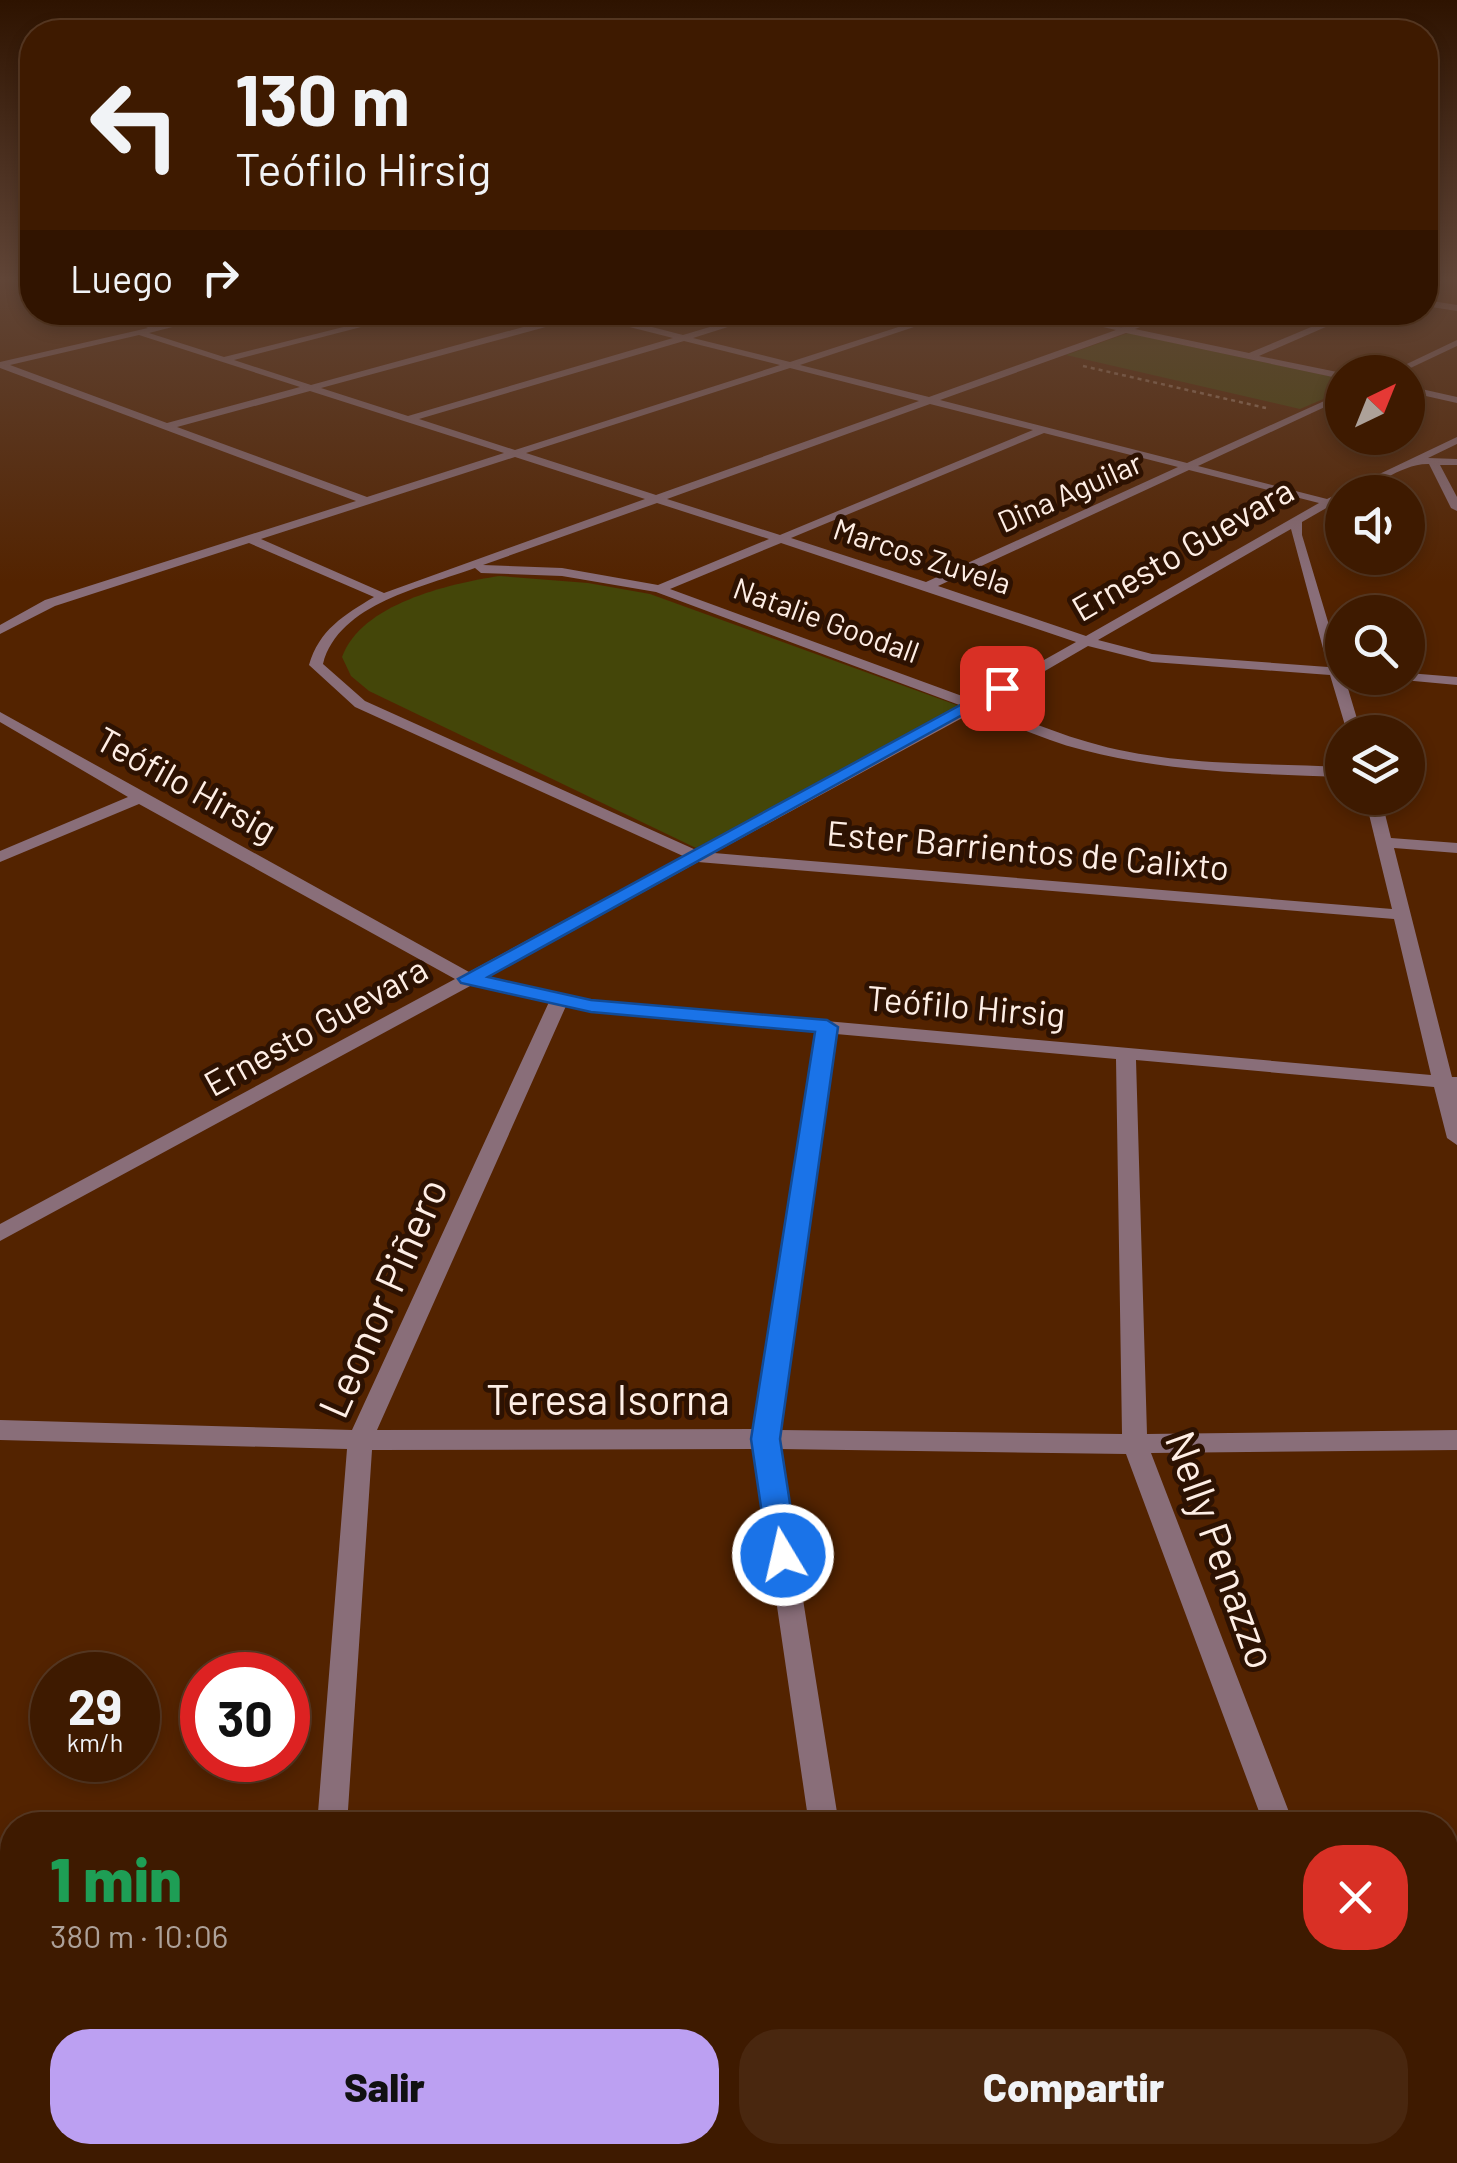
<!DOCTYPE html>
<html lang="es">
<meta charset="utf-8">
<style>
body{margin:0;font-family:Barlow,sans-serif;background:#49270f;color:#f1f3f6;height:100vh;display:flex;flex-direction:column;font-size:38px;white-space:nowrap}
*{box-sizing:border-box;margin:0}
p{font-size:32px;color:#ada199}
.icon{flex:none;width:55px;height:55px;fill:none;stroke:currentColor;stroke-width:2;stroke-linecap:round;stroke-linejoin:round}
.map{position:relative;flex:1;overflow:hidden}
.side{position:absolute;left:0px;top:1812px;width:1458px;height:352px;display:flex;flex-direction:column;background:#3e1a00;border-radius:40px 40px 0 0;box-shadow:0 5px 15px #0003,0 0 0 2px #573822}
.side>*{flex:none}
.top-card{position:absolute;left:20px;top:20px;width:1418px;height:305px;border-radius:40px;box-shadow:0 5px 15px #0003,0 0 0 2px #573822;background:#3e1a00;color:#f1f3f6;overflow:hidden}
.needle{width:65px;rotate:43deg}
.buttons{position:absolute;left:1325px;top:355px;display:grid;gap:20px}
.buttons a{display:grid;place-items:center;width:100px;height:100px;border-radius:50%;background:#3e1a00;box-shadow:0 5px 15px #0003,0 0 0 2px #573822;font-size:50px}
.speed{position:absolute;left:30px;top:1652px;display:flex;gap:20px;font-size:50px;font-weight:700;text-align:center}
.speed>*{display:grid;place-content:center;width:130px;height:130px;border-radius:50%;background:#3e1a00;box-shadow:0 5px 15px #0003,0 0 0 2px #573822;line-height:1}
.speed small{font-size:25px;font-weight:400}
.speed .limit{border:15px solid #d22;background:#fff;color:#111}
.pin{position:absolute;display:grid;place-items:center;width:85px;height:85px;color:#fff;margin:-42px;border-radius:20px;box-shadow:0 5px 15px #0006}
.me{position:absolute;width:110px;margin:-55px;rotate:351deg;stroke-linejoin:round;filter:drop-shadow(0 0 8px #0008)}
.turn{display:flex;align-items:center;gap:35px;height:210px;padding:0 50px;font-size:45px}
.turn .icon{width:130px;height:130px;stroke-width:2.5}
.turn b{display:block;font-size:70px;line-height:85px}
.then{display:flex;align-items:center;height:95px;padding:0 50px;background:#0003;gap:20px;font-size:38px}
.round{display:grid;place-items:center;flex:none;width:105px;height:105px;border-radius:40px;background:#49270f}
.summary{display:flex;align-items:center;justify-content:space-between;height:170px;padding:0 50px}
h1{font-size:60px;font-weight:800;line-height:75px;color:#1e9e55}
.cta{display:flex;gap:20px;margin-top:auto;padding:20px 50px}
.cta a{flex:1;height:115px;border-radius:40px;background:#bca0f2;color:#111;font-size:40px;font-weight:800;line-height:115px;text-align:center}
.cta a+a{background:#49270f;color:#f1f3f6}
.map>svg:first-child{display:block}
.green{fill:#444609}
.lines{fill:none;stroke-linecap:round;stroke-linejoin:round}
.path{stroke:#9c7a62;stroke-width:2.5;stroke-dasharray:4 4;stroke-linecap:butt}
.street{fill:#896e79;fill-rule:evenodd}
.route{fill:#1a73e8;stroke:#114b97;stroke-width:2.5}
.labels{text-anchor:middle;stroke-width:10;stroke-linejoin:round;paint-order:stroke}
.far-street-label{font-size:30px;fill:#feeee5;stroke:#2d1202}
.street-label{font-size:35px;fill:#feeee5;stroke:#2d1202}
.near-street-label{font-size:42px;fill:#feeee5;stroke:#2d1202}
</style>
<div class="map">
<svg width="1457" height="2163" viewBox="0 0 1457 2163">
<rect width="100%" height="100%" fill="#532300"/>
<g class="green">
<polygon points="1128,333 1342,379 1342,391 1300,409 1066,355"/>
<path d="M499 576 588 583 650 594 962 707 696 848 369 691 351 676 342 657C361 604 448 584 499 576Z"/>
</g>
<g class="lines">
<polyline class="path" points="1083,366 1266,408"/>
<g class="street">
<polygon points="1425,300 1457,305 1457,311 1425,306"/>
<path d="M129 312H137L139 317C171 332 196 312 231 312L149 333 224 357 403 312H419L234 360 311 385 578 312H594L683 335 760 312H775L693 338 790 362 945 312H959L800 365 929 397 1116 330 1038 312C1066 312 1103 329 1125 327 1144 326 1159 312 1179 312L1135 329 1249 353 1347 312H1360L1259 356 1342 373V379L1126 333 940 400 1187 463 1342 393V399L1198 466 1327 499 1457 437V444L1428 458 1457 459V465H1440L1457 497V511L1451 508 1429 464C1399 463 1374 492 1342 492V499L1302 522V535L1361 732H1347L1330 675 1152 662 1088 646 986 705C1019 717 1053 732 1088 742 1168 766 1259 763 1342 767V777C1257 774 1167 772 1083 750 1047 741 1011 724 975 711L714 853 1392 909 1365 798H1381L1391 838 1457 843V853L1394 848 1452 1077H1457V1145L1447 1138 1434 1087 1136 1060 1147 1434 1457 1430V1450L1151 1453 1294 1825H1264L1126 1454 779 1449 839 1825H809L754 1449 372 1450 347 1825H317L347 1449 0 1440V1420L352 1430 549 1002 472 985 0 1241V1224L455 979 139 804 0 862V851L128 797 0 722V712L469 972 683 856 355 707 309 665C319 630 344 615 374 597L249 543 55 606 0 634V625L45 600 356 501 0 368V362L148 328 132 320ZM586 316 673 338 408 416 321 388ZM139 335 300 387 167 423 10 365ZM684 341 780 365 515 450 419 419ZM790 368 919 401 656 495 526 453ZM310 391 504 453 367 497 177 427ZM930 404 1033 430 780 535 667 499ZM1044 433 1178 467 926 582 791 538ZM515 457 645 499 384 593 261 539ZM1189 470 1319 503 1086 636 938 586ZM657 503 769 539 658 585 562 568 483 565ZM1291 529 1328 667 1152 654 1098 640ZM781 543 1076 642 973 700 670 589ZM475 568 481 573 562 576 656 592 962 706 696 850 365 701 323 664C339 603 424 587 475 568ZM698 862 1394 919 1431 1075 591 1000 487 978ZM566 1006 591 1012 817 1032 754 1429 377 1430ZM836 1034 1116 1059 1122 1434 779 1430Z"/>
<polygon points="1457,340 1457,346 1402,372 1390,372"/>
<polygon points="1408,386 1457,397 1457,403 1408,392"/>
<polygon points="1408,673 1457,677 1457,685 1403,680 1401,678 1408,678"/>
<polygon points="1457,1940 1457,1972 1445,1974 1445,1942"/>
<polygon points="12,2118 12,2152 15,2152 0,2155 0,2119"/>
<polygon points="853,2152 889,2152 891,2163 855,2163"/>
</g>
</g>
<linearGradient id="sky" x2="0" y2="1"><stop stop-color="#2e1300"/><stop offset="0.48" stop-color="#604537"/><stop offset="1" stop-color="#604537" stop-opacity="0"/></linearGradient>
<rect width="1457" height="582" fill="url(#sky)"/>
<polygon class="route" points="997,685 1011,688 488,977 591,1000 827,1020 838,1027 780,1439 798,1555 794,1564 783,1567 772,1564 768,1555 751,1439 815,1032 591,1012 461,983 458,979"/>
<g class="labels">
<g class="far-street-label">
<text transform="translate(1070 493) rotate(-24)" y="10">Dina Aguilar</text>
<text transform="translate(922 557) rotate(18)" y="10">Marcos Zuvela</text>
<text transform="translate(826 621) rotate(20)" y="10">Natalie Goodall</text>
</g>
<g class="street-label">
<text transform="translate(1183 550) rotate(-30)" y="12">Ernesto Guevara</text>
<text transform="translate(186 785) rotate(29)" y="12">Teófilo Hirsig</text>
<text transform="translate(1028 851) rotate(5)" y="12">Ester Barrientos de Calixto</text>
<text transform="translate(966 1007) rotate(5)" y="12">Teófilo Hirsig</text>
<text transform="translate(316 1027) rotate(-29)" y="12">Ernesto Guevara</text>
</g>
<g class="near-street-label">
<text transform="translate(383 1298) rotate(-66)" y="15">Leonor Piñero</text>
<text x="608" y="1415">Teresa Isorna</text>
<text transform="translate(1221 1550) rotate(70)" y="15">Nelly Penazzo</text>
</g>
</g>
</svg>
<div class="buttons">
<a><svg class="needle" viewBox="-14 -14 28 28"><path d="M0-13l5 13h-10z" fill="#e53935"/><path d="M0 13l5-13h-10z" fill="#ada199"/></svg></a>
<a><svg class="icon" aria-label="sound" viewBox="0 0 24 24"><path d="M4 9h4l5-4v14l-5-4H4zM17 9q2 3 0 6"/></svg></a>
<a><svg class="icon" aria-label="search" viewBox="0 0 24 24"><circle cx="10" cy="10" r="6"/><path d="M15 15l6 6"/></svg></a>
<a><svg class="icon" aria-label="layers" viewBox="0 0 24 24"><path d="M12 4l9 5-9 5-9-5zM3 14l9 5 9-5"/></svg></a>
</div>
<div class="speed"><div>29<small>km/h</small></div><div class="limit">30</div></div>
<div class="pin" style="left:1002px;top:688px;background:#d93025"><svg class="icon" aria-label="arrive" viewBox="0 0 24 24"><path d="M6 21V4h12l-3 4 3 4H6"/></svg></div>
<svg class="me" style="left:783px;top:1555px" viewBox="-20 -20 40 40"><circle r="17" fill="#1a73e8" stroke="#fff" stroke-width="3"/><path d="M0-11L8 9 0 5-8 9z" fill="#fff"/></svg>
<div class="top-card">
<div class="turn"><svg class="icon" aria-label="left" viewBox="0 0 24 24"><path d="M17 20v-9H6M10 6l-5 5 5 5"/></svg><div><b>130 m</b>Teófilo Hirsig</div></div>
<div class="then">Luego<svg class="icon" aria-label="right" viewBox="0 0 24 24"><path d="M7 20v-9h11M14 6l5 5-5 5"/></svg></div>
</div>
<section class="side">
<div class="summary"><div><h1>1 min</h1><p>380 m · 10:06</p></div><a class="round" style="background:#d93025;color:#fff"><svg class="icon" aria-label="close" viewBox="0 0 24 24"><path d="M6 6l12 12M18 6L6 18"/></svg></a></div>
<div class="cta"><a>Salir</a><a>Compartir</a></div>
</section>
</div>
